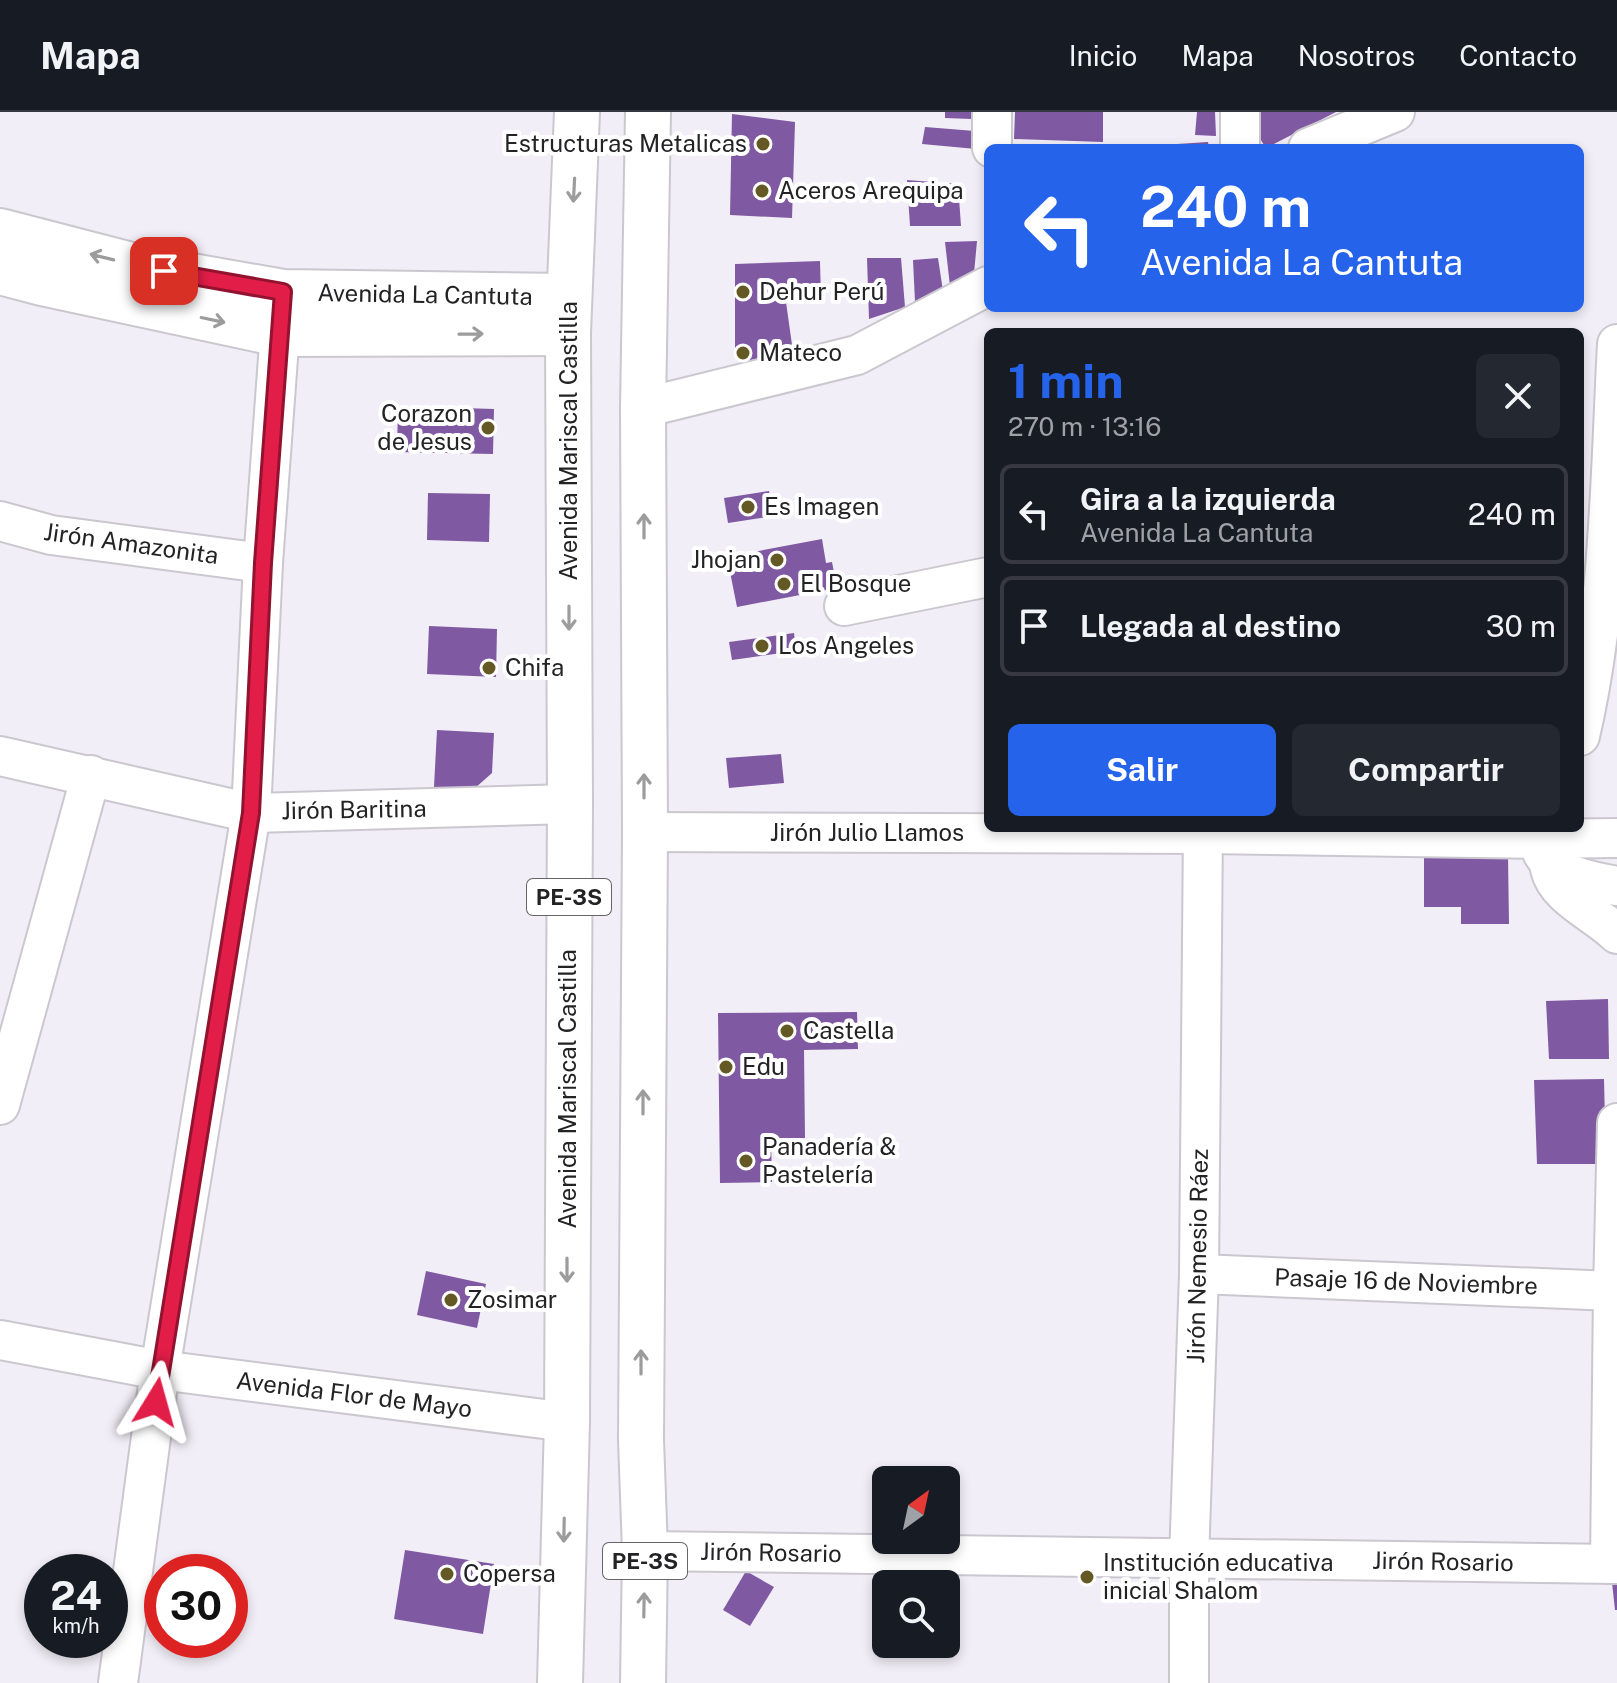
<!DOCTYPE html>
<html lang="es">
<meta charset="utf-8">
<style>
body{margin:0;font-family:"Public Sans",sans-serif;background:#242831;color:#f1f3f6;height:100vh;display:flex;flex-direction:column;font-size:30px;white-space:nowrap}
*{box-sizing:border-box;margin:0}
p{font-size:26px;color:#9ea1a6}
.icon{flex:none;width:44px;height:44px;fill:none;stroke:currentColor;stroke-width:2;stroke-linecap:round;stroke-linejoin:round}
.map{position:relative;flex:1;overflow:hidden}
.sheet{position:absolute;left:984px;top:216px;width:600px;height:504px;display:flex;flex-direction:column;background:#171b24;border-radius:12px;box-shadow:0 4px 12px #0003}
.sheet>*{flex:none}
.hud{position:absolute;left:984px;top:32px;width:600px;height:168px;border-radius:12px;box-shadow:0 4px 12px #0003;background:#2563eb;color:#fff;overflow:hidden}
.needle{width:52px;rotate:33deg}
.buttons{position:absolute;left:872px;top:1354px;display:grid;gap:16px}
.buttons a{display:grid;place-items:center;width:88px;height:88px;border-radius:12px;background:#171b24;box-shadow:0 4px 12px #0003;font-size:40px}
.speed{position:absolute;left:24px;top:1442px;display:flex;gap:16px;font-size:40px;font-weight:700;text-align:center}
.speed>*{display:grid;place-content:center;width:104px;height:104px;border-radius:50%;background:#171b24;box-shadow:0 4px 12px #0003;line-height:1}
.speed small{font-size:20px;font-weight:400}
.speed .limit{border:12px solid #d22;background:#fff;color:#111}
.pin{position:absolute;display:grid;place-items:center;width:68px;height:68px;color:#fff;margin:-34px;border-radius:16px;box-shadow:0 4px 12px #0006}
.me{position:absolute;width:88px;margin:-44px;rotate:8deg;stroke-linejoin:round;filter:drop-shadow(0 0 6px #0008)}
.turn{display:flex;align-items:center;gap:28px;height:168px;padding:0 24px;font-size:36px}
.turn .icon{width:104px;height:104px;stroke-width:2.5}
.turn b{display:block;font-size:56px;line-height:68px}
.round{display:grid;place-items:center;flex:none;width:84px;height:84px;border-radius:12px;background:#242831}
.head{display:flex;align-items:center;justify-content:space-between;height:136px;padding:0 24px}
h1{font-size:48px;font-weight:700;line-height:60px;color:#2563eb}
.primary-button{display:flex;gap:16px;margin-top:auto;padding:16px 24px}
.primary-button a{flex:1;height:92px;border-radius:12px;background:#2563eb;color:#fff;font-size:32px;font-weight:700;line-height:92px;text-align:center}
.primary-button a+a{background:#242831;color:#f1f3f6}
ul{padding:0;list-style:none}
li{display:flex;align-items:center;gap:24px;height:100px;margin:0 16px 12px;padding:0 8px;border:4px solid #363941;border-radius:12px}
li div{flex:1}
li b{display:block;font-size:30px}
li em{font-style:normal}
header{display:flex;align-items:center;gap:48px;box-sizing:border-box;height:112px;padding:0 40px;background:#171b24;border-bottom:2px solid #363941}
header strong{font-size:38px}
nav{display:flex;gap:44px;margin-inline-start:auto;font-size:28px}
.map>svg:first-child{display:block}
.building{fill:#7f59a2}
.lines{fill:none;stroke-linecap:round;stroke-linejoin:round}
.minor-casing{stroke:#cbc7cf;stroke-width:42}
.secondary-casing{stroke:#cbc7cf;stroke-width:48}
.trunk-casing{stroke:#cbc7cf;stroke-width:48}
.minor{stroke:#fff;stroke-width:38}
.secondary{stroke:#fff;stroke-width:44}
.trunk{stroke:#fff;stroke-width:44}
.oneway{stroke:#9c9c9d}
.route-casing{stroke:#92132f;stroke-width:20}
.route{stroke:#e11d48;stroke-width:14}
.poi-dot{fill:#645925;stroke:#fff;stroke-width:3}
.labels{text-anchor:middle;stroke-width:8;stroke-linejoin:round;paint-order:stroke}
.shield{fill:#fff;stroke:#656466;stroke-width:2}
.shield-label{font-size:22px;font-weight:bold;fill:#232225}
.poi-label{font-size:24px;fill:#232225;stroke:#fff;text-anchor:start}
.street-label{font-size:24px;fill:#232225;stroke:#fff}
</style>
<header>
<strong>Mapa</strong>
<nav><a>Inicio</a><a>Mapa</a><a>Nosotros</a><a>Contacto</a></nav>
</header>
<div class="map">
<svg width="1617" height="1571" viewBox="0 0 1617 1571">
<rect width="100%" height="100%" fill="#f2eef7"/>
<g class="building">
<polygon points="945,0 971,0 971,7 945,6"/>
<polygon points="1015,0 1103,0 1103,30 1014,27"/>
<polygon points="1197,0 1215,0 1216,24 1195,23"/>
<polygon points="1256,0 1336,0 1266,36 1255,19"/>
<polygon points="732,2 795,10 792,106 730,103"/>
<polygon points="925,15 975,19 976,37 922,32"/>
<polygon points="1208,30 1209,36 1177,36 1177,32"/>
<polygon points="907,68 958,72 961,114 910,114"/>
<polygon points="977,129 974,161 950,174 945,130"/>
<polygon points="867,146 901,146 905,195 869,207"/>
<polygon points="938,146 943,179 915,190 913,148"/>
<polygon points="820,149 821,189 786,190 793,240 745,249 739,246 735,238 735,152"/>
<polygon points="398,294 494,297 493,342 397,340"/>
<polygon points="769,379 773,404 728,411 724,386"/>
<polygon points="428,381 490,382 489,430 427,428"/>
<polygon points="822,427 826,451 832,450 837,476 737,495 727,445"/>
<polygon points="429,514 497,517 496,565 427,562"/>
<polygon points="794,521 796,539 732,548 729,530"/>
<polygon points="437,618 494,621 492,661 474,677 434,675"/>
<polygon points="781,642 784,671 729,676 726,646"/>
<polygon points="1508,744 1509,812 1461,812 1461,795 1424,795 1424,745"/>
<polygon points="1608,887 1609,947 1549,947 1546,889"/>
<polygon points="857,900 858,937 804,938 805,1026 771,1026 772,1070 720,1071 718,901"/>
<polygon points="1604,967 1606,1052 1537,1052 1534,968"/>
<polygon points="426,1159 486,1172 477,1216 417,1203"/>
<polygon points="405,1438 494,1452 483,1522 394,1507"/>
<polygon points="1610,1452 1617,1452 1617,1498 1615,1498"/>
<polygon points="746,1459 774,1475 750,1514 723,1498"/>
</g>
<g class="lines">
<defs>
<g id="minor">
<polyline points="1240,0 1240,36"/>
<polyline points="992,36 992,0"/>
<polyline points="1308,36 1395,0"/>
<polyline points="643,296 857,243 988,174"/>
<polyline points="0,409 51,423 263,451"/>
<polyline points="844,494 988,465"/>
<path d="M1580 624C1610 495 1610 363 1617 232"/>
<polyline points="0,644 251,701 570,692"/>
<path d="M1540 716C1530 760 1586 768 1617 774"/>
<polyline points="645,720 1204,722 1538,727 1617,726"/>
<path d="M1550 757C1557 786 1596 801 1617 822"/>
<polyline points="0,993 91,663"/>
<polyline points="1199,1162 1613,1179"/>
<polyline points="0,1228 160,1258 567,1310"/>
<polyline points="645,1439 1617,1452"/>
<polyline points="1610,1452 1613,1179 1617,1011"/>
<polyline points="118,1571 160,1258 251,701 263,451 282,191"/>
<polyline points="1189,1571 1189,1447 1199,1162 1203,716"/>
</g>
<g id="secondary">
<polyline points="0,119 135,154 283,180 569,184"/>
<polyline points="0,160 42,171 279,222 568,221"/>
</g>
<g id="trunk">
<polyline points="560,1571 567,1310 570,692 568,221 577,0"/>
<polyline points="643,1571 645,1439 641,1328 645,720 643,296 648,0"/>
</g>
</defs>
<use href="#minor" class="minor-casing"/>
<use href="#secondary" class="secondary-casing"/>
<use href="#trunk" class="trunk-casing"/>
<use href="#minor" class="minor"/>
<use href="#secondary" class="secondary"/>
<use href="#trunk" class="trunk"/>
</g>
<defs><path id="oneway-shaft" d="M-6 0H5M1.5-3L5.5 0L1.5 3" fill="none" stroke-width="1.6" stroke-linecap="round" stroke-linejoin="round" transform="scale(2)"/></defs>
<g class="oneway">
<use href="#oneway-shaft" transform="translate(574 78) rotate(93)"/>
<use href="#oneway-shaft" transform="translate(102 145) rotate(-166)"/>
<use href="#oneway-shaft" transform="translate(213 208) rotate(12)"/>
<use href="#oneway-shaft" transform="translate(471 222) rotate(-1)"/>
<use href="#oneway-shaft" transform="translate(644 414) rotate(-90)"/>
<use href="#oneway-shaft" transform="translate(569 506) rotate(90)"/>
<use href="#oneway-shaft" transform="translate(644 674) rotate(-90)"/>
<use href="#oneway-shaft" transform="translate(643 990) rotate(-90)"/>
<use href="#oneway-shaft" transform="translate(567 1158) rotate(90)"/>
<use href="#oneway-shaft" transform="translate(641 1250) rotate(-90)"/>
<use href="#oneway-shaft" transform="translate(564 1418) rotate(91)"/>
<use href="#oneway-shaft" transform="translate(644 1493) rotate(-89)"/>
</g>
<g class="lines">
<defs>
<polyline id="route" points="156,1290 251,701 263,451 283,180 164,159"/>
</defs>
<use href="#route" class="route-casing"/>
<use href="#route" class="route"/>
</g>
<g class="poi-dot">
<circle cx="763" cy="32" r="8"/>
<circle cx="762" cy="79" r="8"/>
<circle cx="743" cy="180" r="8"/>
<circle cx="743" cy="241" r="8"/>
<circle cx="488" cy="316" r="8"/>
<circle cx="748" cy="395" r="8"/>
<circle cx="777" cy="448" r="8"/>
<circle cx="784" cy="472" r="8"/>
<circle cx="762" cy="534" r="8"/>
<circle cx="489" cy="556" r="8"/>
<circle cx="787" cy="919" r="8"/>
<circle cx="726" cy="955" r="8"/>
<circle cx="746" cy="1049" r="8"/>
<circle cx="451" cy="1188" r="8"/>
<circle cx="447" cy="1462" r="8"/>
<circle cx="1087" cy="1465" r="8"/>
</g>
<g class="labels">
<g class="shield">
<rect x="527" y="767" width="84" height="36" rx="6"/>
<rect x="603" y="1431" width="84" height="36" rx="6"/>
</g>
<g class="shield-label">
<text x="569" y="793">PE-3S</text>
<text x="645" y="1457">PE-3S</text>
</g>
<g class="poi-label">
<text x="747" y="40" text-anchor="end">Estructuras Metalicas</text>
<text x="778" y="87">Aceros Arequipa</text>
<text x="759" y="188">Dehur Perú</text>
<text x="759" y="249">Mateco</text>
<text x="472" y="310" text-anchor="end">Corazon<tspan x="472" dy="28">de Jesus</tspan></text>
<text x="764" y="403">Es Imagen</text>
<text x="761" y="456" text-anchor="end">Jhojan</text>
<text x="800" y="480">El Bosque</text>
<text x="778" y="542">Los Angeles</text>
<text x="505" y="564">Chifa</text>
<text x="803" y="927">Castella</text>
<text x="742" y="963">Edu</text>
<text x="762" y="1043">Panadería &amp;<tspan x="762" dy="28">Pastelería</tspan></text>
<text x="467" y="1196">Zosimar</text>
<text x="1103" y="1459">Institución educativa<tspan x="1103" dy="28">inicial Shalom</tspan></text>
<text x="463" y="1470">Copersa</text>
</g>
<g class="street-label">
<text transform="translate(425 183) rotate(1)" y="8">Avenida La Cantuta</text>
<text transform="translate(569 329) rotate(-90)" y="8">Avenida Mariscal Castilla</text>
<text transform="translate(131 432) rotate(8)" y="8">Jirón Amazonita</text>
<text transform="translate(354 698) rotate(-1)" y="8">Jirón Baritina</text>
<text x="867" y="729">Jirón Julio Llamos</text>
<text transform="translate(568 977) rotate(-90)" y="8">Avenida Mariscal Castilla</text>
<text transform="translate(1198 1144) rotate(-89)" y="8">Jirón Nemesio Ráez</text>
<text transform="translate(1406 1170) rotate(2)" y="8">Pasaje 16 de Noviembre</text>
<text transform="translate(354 1283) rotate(7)" y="8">Avenida Flor de Mayo</text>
<text transform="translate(771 1441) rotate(1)" y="8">Jirón Rosario</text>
<text transform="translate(1443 1450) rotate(1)" y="8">Jirón Rosario</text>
</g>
</g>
</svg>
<div class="buttons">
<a><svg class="needle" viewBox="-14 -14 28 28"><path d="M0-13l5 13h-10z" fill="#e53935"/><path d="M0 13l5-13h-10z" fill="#9ea1a6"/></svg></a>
<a><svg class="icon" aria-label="search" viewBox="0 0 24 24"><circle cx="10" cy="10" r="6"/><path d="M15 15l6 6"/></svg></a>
</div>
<div class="speed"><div>24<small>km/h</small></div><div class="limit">30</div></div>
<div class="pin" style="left:164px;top:159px;background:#d93025"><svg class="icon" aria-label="arrive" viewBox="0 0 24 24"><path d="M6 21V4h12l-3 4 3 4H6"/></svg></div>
<svg class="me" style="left:156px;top:1290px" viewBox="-20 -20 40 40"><path d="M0-17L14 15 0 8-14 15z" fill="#e11d48" stroke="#fff" stroke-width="4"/></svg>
<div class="hud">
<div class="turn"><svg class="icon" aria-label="left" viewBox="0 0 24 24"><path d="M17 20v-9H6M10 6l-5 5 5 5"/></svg><div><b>240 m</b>Avenida La Cantuta</div></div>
</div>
<section class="sheet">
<div class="head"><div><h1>1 min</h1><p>270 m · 13:16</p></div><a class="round"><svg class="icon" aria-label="close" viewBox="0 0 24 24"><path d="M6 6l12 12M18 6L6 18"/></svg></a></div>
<ul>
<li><svg class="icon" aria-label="left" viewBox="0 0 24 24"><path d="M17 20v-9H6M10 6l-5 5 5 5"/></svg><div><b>Gira a la izquierda</b><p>Avenida La Cantuta</p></div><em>240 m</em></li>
<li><svg class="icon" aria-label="arrive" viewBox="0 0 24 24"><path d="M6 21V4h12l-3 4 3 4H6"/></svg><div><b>Llegada al destino</b></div><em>30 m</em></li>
</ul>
<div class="primary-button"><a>Salir</a><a>Compartir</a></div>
</section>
</div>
